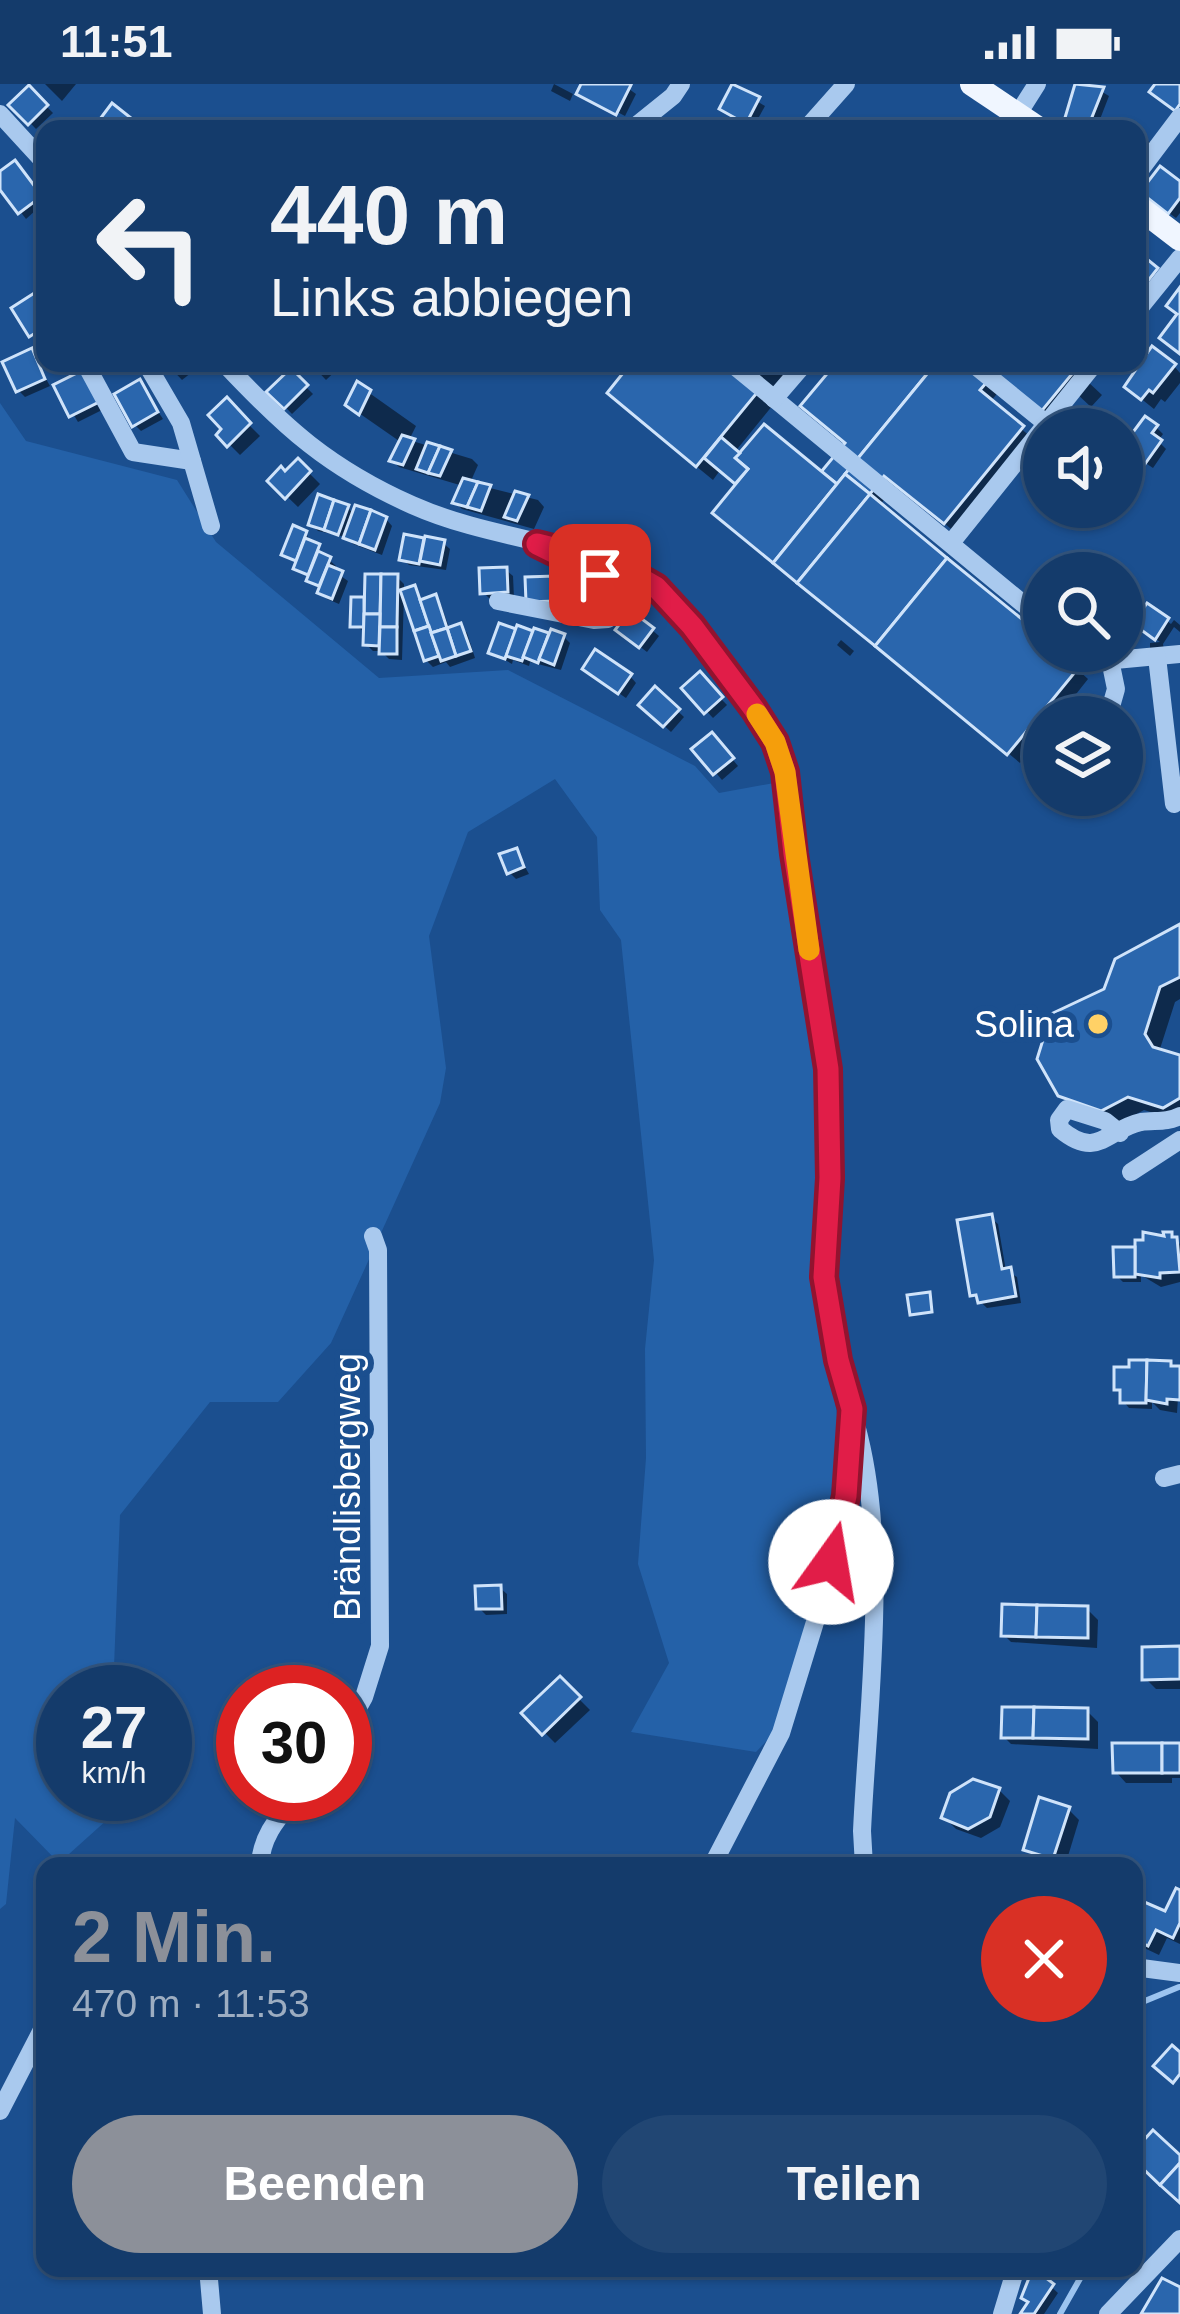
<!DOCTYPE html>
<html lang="de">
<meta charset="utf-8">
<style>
body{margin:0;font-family:Helvetica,sans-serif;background:#214673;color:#f1f3f6;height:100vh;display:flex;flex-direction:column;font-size:45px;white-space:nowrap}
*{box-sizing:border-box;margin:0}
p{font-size:39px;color:#9dadc1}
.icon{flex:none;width:66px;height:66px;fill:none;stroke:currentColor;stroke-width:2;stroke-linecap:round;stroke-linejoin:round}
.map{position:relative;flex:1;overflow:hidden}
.details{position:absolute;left:36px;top:1773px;width:1107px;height:420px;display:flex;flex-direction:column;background:#143b6b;border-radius:24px;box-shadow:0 3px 9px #0004,0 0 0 3px #33557e}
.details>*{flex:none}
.top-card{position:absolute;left:36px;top:36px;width:1110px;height:252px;border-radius:24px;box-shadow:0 3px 9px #0004,0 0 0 3px #33557e;background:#143b6b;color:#f1f3f6;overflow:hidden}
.controls{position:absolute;left:1023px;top:324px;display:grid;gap:24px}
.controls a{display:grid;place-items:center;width:120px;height:120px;border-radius:50%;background:#143b6b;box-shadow:0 3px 9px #0004,0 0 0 3px #33557e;font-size:60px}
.speed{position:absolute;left:36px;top:1581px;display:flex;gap:24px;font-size:60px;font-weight:700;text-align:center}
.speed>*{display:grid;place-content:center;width:156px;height:156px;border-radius:50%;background:#143b6b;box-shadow:0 3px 9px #0004,0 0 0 3px #33557e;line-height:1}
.speed small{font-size:30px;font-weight:400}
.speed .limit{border:18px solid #d22;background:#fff;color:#111}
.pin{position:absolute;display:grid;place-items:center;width:102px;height:102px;color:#fff;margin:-51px;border-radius:24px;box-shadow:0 6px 18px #0006}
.me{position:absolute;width:132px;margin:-66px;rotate:13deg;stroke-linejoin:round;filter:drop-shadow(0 0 9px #0008)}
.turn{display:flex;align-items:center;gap:42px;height:252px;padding:0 36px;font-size:54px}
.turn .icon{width:156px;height:156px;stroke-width:2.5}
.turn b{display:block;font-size:84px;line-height:102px}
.round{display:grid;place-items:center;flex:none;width:126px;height:126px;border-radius:63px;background:#214673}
.summary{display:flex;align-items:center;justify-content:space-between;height:204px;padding:0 36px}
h1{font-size:72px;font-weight:700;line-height:90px;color:#8c9099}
.cta{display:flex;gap:24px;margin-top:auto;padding:24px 36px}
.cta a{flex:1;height:138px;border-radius:72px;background:#8c9099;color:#fff;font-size:48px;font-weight:700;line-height:138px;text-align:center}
.cta a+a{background:#214673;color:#f1f3f6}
.status{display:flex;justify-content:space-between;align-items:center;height:84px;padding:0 60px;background:#143b6b;direction:ltr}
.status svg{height:33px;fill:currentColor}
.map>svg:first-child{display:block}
.green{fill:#2461a8}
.shadow{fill:#0007}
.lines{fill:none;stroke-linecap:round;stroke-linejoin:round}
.stream{stroke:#9cc4f0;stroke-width:6}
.building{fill:#2a66ad;stroke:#cfe3fa;stroke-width:3}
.minor{stroke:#a9c9ee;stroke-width:18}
.major{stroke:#f0f6ff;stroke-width:24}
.route-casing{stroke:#92132f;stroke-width:30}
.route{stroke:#e11d48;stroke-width:21}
.slow{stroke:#f59e0b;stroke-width:21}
.poi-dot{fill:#ffd166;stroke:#1b4f8f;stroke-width:4.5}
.labels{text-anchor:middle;stroke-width:12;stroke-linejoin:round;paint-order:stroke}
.poi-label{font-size:36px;fill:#fff;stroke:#1b4f8f;text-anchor:end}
.street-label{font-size:36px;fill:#fff;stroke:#1b4f8f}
</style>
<div class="status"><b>11:51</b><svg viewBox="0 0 49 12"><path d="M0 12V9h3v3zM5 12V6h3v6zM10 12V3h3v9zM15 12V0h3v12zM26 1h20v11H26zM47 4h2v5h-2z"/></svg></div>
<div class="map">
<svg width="1180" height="2230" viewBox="0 0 1180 2230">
<rect width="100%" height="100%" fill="#1b4f8f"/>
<polygon class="green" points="0,319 26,357 177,396 216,458 379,594 508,586 695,682 719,709 774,699 821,985 822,1096 816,1188 840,1351 816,1508 772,1651 756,1668 631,1648 669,1579 638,1480 646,1374 645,1265 654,1176 621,856 600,826 597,753 555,695 468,748 429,852 446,984 440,1019 331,1259 278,1318 210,1318 120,1431 113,1608 63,1608 63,1710 109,1710 108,1735 59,1779 15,1734 6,1820 0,1825"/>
<g class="shadow">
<polygon points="76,0 62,17 45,0"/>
<polygon points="554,0 573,10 570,17 551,7"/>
<polygon points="584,0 622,0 636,10 625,32 583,10"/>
<polygon points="1079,0 1089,0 1109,12 1097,43 1088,39 1086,45 1080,45 1067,36"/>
<polygon points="734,3 765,22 753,44 722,25"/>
<polygon points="29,5 53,29 36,45 13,21"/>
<polygon points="1137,47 1156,64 1137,82"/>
<polygon points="21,86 45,118 26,135 0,101 0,91"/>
<polygon points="1180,101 1180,129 1176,134 1150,115"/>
<polygon points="45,216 45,254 38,258 31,251"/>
<polygon points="31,268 50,302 25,313 19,307"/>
<polygon points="166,279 191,279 196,285 182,296"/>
<polygon points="310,279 344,279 326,296"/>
<polygon points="635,279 711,279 722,288 730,279 801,279 777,316 734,369 831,400 848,360 840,279 1100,279 1086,296 1102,311 1091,323 1076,309 1053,338 1006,299 990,318 1033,355 956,449 897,400 879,422 1044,557 1044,567 1057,567 1088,595 1058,633 1044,633 1044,650 1020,679 723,435 739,400 721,385 713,396 625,324"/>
<polygon points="1174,282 1180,289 1180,299 1165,318 1161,315 1154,325 1139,313"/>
<polygon points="291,288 313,310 292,330 271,308"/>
<polygon points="82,290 104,325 78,338 57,303"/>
<polygon points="139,299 163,335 141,347 135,341"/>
<polygon points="358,301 416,342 409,356 472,375 478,381 470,399 538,416 544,423 534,445 462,425 455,418 463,402 399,383 393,377 402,359 356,327"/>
<polygon points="226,318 260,352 240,371 220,351"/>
<polygon points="1156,343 1163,350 1158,357 1166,365 1153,384 1132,370"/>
<polygon points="298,378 320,400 298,423 271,397 285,391"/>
<polygon points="347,423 355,431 386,435 392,442 382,471 353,460 346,453 318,447 311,440"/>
<polygon points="306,449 311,460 336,482 335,488 348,497 339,520 327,515 310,494 296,484 298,480 284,471"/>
<polygon points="406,454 443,459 450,465 446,486 409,481 402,475"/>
<polygon points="506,486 513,492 514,514 490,515 483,508"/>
<polygon points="367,493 397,493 404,500 404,508 414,504 423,518 435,514 441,521 450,546 460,542 467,549 475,574 450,583 446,578 433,583 426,576 404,510 402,576 389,575 381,567 373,567 366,560 366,548 353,541 354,516 367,516"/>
<polygon points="554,495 561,502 562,522 536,523"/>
<polygon points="598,506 605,512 606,533 583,534"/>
<polygon points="1148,523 1171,540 1174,536 1180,541 1180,548 1174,543 1163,560 1164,566 1150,564 1150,559 1160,558 1143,546"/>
<polygon points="519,545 564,553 570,559 561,586 530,578 529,582 513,576 512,580 491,568"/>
<polygon points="652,546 659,552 647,568 626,552"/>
<polygon points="841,556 854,567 850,572 837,561"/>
<polygon points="592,591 630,592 636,599 626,614"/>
<polygon points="699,592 727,621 713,634 685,604"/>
<polygon points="655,606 684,633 671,648 642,621"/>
<polygon points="718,658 738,682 722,696 696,665"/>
<polygon points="516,767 529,790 516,795 509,788"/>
<polygon points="1180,843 1180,915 1175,918 1159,968 1180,974 1180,1037 1144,1026 1118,1040 1076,1027 1060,1011 1106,908"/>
<polygon points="991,1134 998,1140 1006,1187 1017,1193 1021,1219 987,1224 973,1211"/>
<polygon points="1170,1151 1180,1160 1180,1198 1161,1203 1141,1191 1141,1198 1123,1198 1117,1192 1134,1166"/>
<polygon points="1170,1280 1180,1284 1177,1329 1160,1326 1152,1318 1152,1325 1129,1324 1123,1317 1123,1311 1117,1304"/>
<polygon points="500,1504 507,1510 507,1530 486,1531 479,1524"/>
<polygon points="1087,1525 1098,1536 1097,1564 1011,1558 1004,1551"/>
<polygon points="1180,1565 1180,1605 1156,1605 1145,1594"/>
<polygon points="560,1596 590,1626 555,1659 526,1630"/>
<polygon points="1087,1627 1098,1638 1098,1665 1011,1660 1004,1653"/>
<polygon points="1180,1662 1180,1694 1172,1694 1172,1699 1126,1699 1116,1688"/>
<polygon points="999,1706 1010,1717 1000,1743 981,1754 956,1745 945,1734"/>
<polygon points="1068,1725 1079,1736 1065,1782 1038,1776 1027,1765"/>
<polygon points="1180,1809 1180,1860 1167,1854 1159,1871 1140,1862 1134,1856 1134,1841 1166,1831"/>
<polygon points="1035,2188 1058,2209 1044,2230 1023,2230 1031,2219"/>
</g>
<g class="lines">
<g class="stream">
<polyline points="1134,1929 1140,1919 1179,1903"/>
<polyline points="1060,2230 1086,2184"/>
</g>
</g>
<g class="building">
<polygon points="581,0 629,0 631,1 616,31 576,10"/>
<polygon points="732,0 760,13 746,40 719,25"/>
<polygon points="1075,0 1104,3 1090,38 1082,35 1078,42 1064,37"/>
<polygon points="1155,0 1180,0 1180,20 1175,27 1149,8"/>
<polygon points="29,1 48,21 28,41 8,21"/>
<polygon points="112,19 131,34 123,45 104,45 97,39"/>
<polygon points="15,76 42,112 18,130 0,106 0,87"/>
<polygon points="1160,82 1180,97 1180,114 1168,130 1140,108"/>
<polygon points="1137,167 1158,184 1137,211"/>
<polygon points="1180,203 1180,270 1159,254 1177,230 1166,222"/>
<polygon points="39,206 45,215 45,243 29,253 11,224"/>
<polygon points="1152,262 1176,280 1153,309 1149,306 1141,316 1124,303"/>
<polygon points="32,264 45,295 16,308 2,278"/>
<polygon points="631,279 715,279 721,284 726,279 765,299 696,383 607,309"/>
<polygon points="836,279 936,279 837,400 821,388 845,359 800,322"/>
<polygon points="936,279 979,279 993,291 980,306 1024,342 944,440 884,392 870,410 845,390"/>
<polygon points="979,279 1081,279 1040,329"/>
<polygon points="291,284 308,301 284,325 266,308"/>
<polygon points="83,286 99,318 69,333 53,301"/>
<polygon points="140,295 158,328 132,343 114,310"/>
<polygon points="357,297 371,306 359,331 345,321"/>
<polygon points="227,313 251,339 227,363 216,351 221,345 208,331"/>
<polygon points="1145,332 1158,341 1152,349 1162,356 1145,380 1122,363"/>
<polygon points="764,340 837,400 773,479 712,429 748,385 735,374"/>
<polygon points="402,351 415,355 403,381 389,377"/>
<polygon points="721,353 740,369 735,374 748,385 735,400 704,374"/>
<polygon points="427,358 440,362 428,389 416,385"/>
<polygon points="440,362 452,366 440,392 428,389"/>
<polygon points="298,374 311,387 285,415 267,397 281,382 285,387"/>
<polygon points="845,390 870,410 797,499 773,479"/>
<polygon points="463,394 478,398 467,423 452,419"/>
<polygon points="478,398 491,401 481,427 467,423"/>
<polygon points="515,407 529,411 517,437 504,433"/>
<polygon points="318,410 334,416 324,446 308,441"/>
<polygon points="870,410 947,474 875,562 797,499"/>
<polygon points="334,416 349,421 338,451 324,446"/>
<polygon points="355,421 371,426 359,460 343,454"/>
<polygon points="371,426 387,433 375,466 359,460"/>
<polygon points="293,441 307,447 296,477 281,471"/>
<polygon points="404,450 424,454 419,480 399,476"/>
<polygon points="425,452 445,456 440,481 420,477"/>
<polygon points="305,454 320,460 308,491 293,485"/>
<polygon points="318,467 331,473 319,502 306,497"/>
<polygon points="947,474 1044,553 1044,567 1061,567 1080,582 1007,671 875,562"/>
<polygon points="328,481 343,487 332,515 317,509"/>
<polygon points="507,483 508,508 480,510 479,484"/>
<polygon points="365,490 381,490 380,530 364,530"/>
<polygon points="381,490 398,490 397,543 380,543"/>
<polygon points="555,492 556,517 526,518 525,493"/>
<polygon points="415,501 429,542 414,547 400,506"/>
<polygon points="599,503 600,527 573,529 572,504"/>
<polygon points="436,510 447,544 431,549 420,516"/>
<polygon points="351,513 364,513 364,543 350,543"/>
<polygon points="1147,519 1169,534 1155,556 1133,540"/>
<polygon points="630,526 654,544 639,564 615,546"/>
<polygon points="364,530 380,530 379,562 363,561"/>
<polygon points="461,539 471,567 456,572 447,544"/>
<polygon points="499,539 516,545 505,575 488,569"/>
<polygon points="517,541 533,547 522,577 506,572"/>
<polygon points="429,542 439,572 424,577 414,547"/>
<polygon points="380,543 397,543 397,570 379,570"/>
<polygon points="447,544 456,572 441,577 431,549"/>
<polygon points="534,544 549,549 538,579 523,573"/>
<polygon points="551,545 565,550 554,581 539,575"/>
<polygon points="595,565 632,590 618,610 582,585"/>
<polygon points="700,587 723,613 704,630 681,604"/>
<polygon points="655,602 680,625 663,643 638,621"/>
<polygon points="712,648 734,674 713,691 691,665"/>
<polygon points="517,764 524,783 507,790 499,770"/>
<polygon points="1180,840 1180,893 1160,903 1145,950 1153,963 1180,971 1180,1014 1163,1024 1128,1013 1101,1027 1058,1012 1037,975 1051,930 1104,905 1115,875"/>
<polygon points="992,1130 1002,1185 1011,1183 1016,1212 978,1219 976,1211 970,1212 957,1136"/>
<polygon points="1143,1148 1164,1152 1163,1148 1172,1148 1172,1153 1177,1153 1180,1188 1160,1189 1160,1194 1135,1190 1135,1156 1143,1156"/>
<polygon points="1113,1163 1135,1163 1135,1193 1114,1193"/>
<polygon points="930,1208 932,1228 910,1231 907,1211"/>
<polygon points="1129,1276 1147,1276 1146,1319 1120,1319 1120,1306 1114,1306 1114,1283 1129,1283"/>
<polygon points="1147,1276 1171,1277 1171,1282 1180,1282 1180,1316 1167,1315 1167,1320 1146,1316"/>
<polygon points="501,1501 502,1525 476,1525 475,1502"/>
<polygon points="1002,1520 1037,1521 1036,1553 1001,1552"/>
<polygon points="1037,1521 1088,1522 1088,1554 1036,1553"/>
<polygon points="1180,1562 1180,1595 1142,1596 1142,1563"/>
<polygon points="560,1592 581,1613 542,1651 521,1629"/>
<polygon points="1002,1623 1034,1623 1033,1654 1001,1654"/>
<polygon points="1034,1623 1088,1624 1088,1655 1033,1654"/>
<polygon points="1112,1659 1162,1659 1162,1689 1113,1689"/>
<rect x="1162" y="1659" width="18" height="30"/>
<polygon points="973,1695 1000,1704 990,1733 968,1745 941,1734 950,1709"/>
<polygon points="1039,1713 1070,1723 1053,1775 1023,1766"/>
<polygon points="1176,1804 1180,1806 1180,1839 1173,1854 1156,1846 1148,1862 1134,1855 1134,1834 1142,1817 1165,1827"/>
<polygon points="1172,1961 1180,1968 1180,1990 1173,1999 1153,1982"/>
<polygon points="1153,2046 1180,2071 1180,2079 1160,2101 1134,2076 1134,2067"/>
<polygon points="1180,2079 1180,2119 1160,2101"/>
<polygon points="1033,2184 1054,2200 1034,2230 1020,2230 1028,2218 1021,2214"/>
<polygon points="1162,2194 1180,2203 1180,2230 1141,2230"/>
</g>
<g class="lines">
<g class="minor">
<polyline points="0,30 45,79"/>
<polyline points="1018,30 1037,0"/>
<polyline points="632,45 673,12 681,0"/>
<polyline points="806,45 846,0"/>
<polyline points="1137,90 1180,33"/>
<polyline points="1137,227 1180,174"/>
<polyline points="85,279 133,368 192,377"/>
<polyline points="146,279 181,339 211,442"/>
<path d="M224 279C285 344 329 384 412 421 477 450 549 456 615 479 678 502 763 626 785 688L828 985 830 1093 824 1193 838 1276 852 1325 846 1412 823 1512 781 1649 712 1782"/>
<polyline points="731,279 1044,537"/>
<polyline points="972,279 1047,340"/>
<polyline points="774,315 805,279"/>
<polyline points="951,459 1095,279"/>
<polyline points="498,517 594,536 608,535 622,516 621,506 600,491 561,474"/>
<polyline points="1083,567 1115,576 1180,570"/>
<polyline points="1157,573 1174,720"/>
<polyline points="1108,633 1116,605 1110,576"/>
<path d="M1120 1049 1105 1037 1067 1025 1059 1036 1060 1045C1098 1077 1107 1045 1141 1038 1156 1036 1166 1039 1180 1032"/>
<polyline points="1131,1088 1180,1056"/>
<path d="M856 1341C890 1463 868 1620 862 1747L864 1782"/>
<polyline points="1164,1394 1180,1390"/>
<polyline points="345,1647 364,1613 380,1562 378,1166 373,1152"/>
<path d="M260 1782C261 1751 279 1733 298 1710"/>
<polyline points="1134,1883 1180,1889"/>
<polyline points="0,2027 45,1940"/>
<polyline points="208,2184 212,2230"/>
<polyline points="1002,2230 1016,2184"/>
<polyline points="1108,2230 1180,2155"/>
</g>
<g class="major">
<polyline points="972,0 1039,45"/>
<polyline points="1137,122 1180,155"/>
</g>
</g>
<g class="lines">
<defs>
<polyline id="route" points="600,491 537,460 614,479 656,503 692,542 754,625 775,658 785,688 794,770 828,985 830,1094 824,1193 838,1276 852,1325 846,1412 831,1478"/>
</defs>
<use href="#route" class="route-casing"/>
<use href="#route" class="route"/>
<polyline class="slow" points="757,630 775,658 785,688 809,866"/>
</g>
<circle class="poi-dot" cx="1098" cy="940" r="12"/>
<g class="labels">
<g class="poi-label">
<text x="1074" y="953">Solina</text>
</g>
<g class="street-label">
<text transform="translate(347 1403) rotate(-90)" y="13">Brändlisbergweg</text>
</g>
</g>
</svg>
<div class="controls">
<a><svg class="icon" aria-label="sound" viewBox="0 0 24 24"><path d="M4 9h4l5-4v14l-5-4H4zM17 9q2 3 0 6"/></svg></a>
<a><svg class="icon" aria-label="search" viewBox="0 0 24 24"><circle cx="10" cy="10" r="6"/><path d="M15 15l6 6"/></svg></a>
<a><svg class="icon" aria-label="layers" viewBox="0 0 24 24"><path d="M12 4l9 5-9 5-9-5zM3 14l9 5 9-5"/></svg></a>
</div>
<div class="speed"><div>27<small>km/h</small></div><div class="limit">30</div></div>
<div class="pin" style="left:600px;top:491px;background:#d93025"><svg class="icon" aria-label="arrive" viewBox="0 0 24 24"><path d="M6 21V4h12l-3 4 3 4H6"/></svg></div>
<svg class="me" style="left:831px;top:1478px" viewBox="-20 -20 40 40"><circle r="19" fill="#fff"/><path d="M0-13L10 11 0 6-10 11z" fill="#e11d48"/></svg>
<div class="top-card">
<div class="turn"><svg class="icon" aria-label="left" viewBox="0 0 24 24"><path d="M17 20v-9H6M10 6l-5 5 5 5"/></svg><div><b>440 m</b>Links abbiegen</div></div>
</div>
<section class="details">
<div class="summary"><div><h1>2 Min.</h1><p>470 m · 11:53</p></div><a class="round" style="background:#d93025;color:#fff"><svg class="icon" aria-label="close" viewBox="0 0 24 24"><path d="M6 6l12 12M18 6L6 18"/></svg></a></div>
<div class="cta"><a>Beenden</a><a>Teilen</a></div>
</section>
</div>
